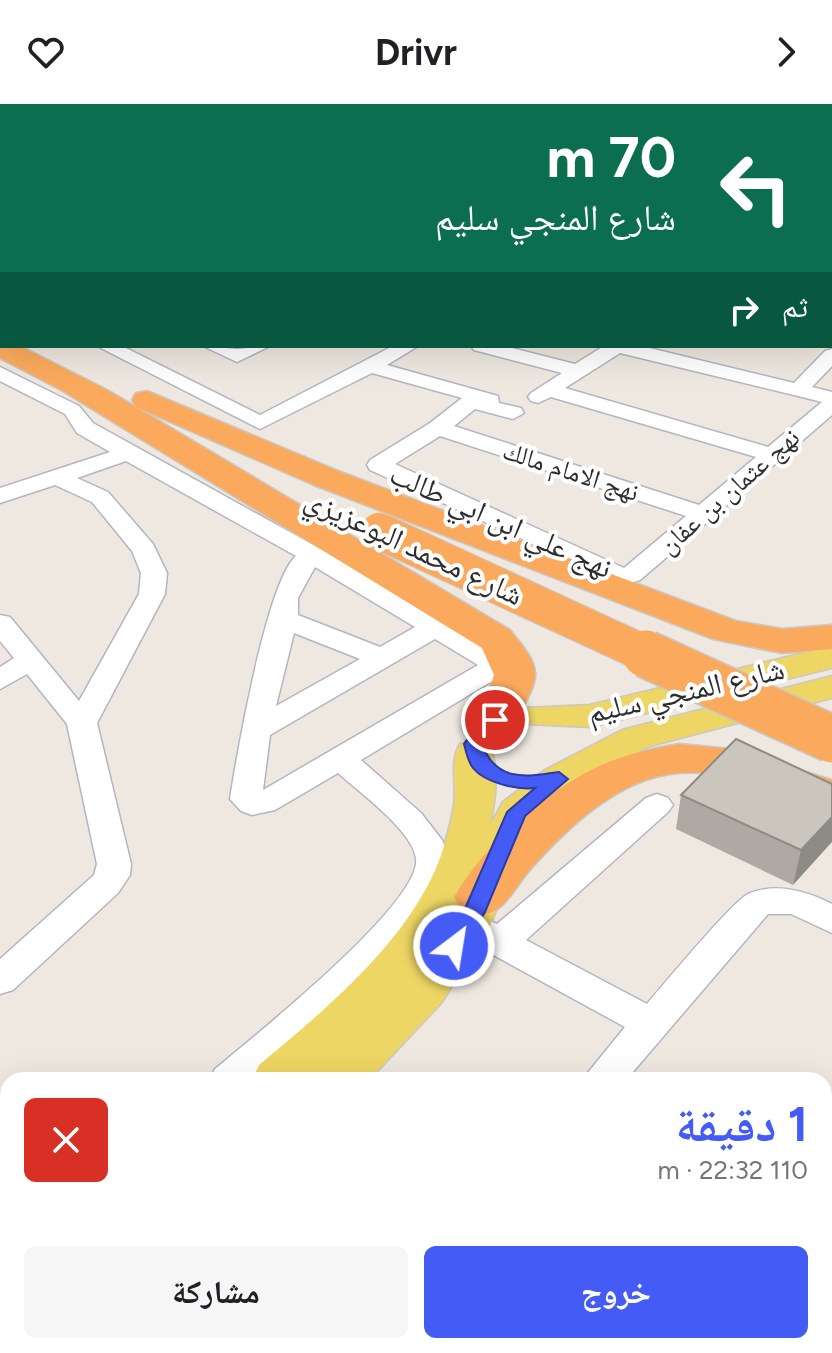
<!DOCTYPE html>
<html lang="ar">
<meta charset="utf-8">
<style>
body{margin:0;font-family:Figtree,"Noto Naskh Arabic",sans-serif;background:#f6f6f6;color:#202124;direction:rtl;height:100vh;display:flex;flex-direction:column;font-size:30px;white-space:nowrap}
*{box-sizing:border-box;margin:0}
p{font-size:26px;color:#757577}
.icon{flex:none;width:44px;height:44px;fill:none;stroke:currentColor;stroke-width:2;stroke-linecap:round;stroke-linejoin:round}
.map{position:relative;flex:1;overflow:hidden;direction:ltr}
.sheet{position:absolute;left:0px;top:968px;width:832px;height:282px;display:flex;flex-direction:column;background:#fff;border-radius:24px 24px 0 0;box-shadow:0 8px 32px #0002;direction:rtl}
.sheet>*{flex:none}
.guide{position:absolute;left:0px;top:0px;width:832px;height:244px;box-shadow:0 8px 32px #0002;direction:rtl;background:#0b6e4f;color:#fff;overflow:hidden}
.pin{position:absolute;display:grid;place-items:center;width:68px;height:68px;color:#fff;margin:-34px;border:4px solid #fff;border-radius:50%;box-shadow:0 2px 8px #0007}
.me{position:absolute;width:88px;margin:-44px;rotate:31deg;stroke-linejoin:round;filter:drop-shadow(0 0 6px #0008)}
.turn{display:flex;align-items:center;gap:28px;height:168px;padding:0 24px;font-size:36px}
.turn .icon{width:104px;height:104px;stroke-width:2.5}
.turn b{display:block;font-size:56px;line-height:68px}
.then{display:flex;align-items:center;height:76px;padding:0 24px;background:#0003;gap:16px;font-size:30px}
.round{display:grid;place-items:center;flex:none;width:84px;height:84px;border-radius:12px;background:#f6f6f6}
.headline{display:flex;align-items:center;justify-content:space-between;height:136px;padding:0 24px}
h1{font-size:48px;font-weight:700;line-height:60px;color:#445bf6}
.button{display:flex;gap:16px;margin-top:auto;padding:16px 24px}
.button a{flex:1;height:92px;border-radius:12px;background:#445bf6;color:#fff;font-size:32px;font-weight:700;line-height:92px;text-align:center}
.button a+a{background:#f6f6f6;color:#202124}
header{display:flex;justify-content:space-between;align-items:center;height:104px;padding:0 24px;background:#fff;font-size:36px;font-weight:700}
.map>svg:first-child{display:block}
.green{fill:#b1e39e}
.lines{fill:none;stroke-linecap:round;stroke-linejoin:round}
.stream{stroke:#76c6ed;stroke-width:10}
.minor-casing{stroke:#b3b5c0;stroke-width:3}
.major-casing{stroke:#c8c8c8;stroke-width:3}
.highway-casing{stroke:#c8c8c8;stroke-width:3}
.minor{fill:#fff;fill-rule:evenodd}
.major{fill:#eed664;fill-rule:evenodd}
.highway{fill:#fbaa5d;fill-rule:evenodd}
.highway-bridge-far1-casing{stroke:#c8c8c8;stroke-width:38;stroke-linecap:butt}
.highway-bridge-casing{stroke:#c8c8c8;stroke-width:50;stroke-linecap:butt}
.highway-bridge-far1{stroke:#fbaa5d;stroke-width:36}
.highway-bridge{stroke:#fbaa5d;stroke-width:47}
.wall{fill:#aeaaa3}
.shaded-wall{fill:#8d8b85}
.building{fill:#cac6be;stroke:#8d8b85;stroke-width:2}
.route{fill:#445bf6;stroke:#2c3ba0;stroke-width:2}
.labels{text-anchor:middle;stroke-width:8;stroke-linejoin:round;paint-order:stroke}
.far-street-label{font-size:26px;fill:#2d2d2d;stroke:#fff}
.street-label{font-size:30px;fill:#2d2d2d;stroke:#fff}
</style>
<header><svg class="icon" aria-label="forward" viewBox="0 0 24 24"><path d="M9 5l7 7-7 7"/></svg>Drivr<svg class="icon" aria-label="heart" viewBox="0 0 24 24"><path d="M12 20l-8-8c-3-5 5-10 8-4 3-6 11-1 8 4z"/></svg></header>
<div class="map">
<svg width="832" height="1249" viewBox="0 0 832 1249">
<rect width="100%" height="100%" fill="#eee8e0"/>
<polygon class="green" points="0,1028 8,1034 8,1153 0,1146"/>
<g class="lines">
<g class="stream">
<polyline points="0,1076 8,1082"/>
<polyline points="186,1242 194,1249"/>
</g>
<defs>
<g id="minor">
<polygon points="0,0 17,0 0,5"/>
<polygon points="83,0 96,0 97,2 84,2"/>
<polygon points="177,0 194,0 195,2 178,2"/>
<polygon points="303,0 319,0 320,2 304,2"/>
<polygon points="777,0 793,0 794,2 778,2"/>
<rect x="830" y="2" width="2" height="8"/>
<rect x="0" y="29" width="2" height="8"/>
<polygon points="830,77 832,77 832,92 830,91"/>
<polygon points="0,93 2,94 2,104 0,103"/>
<rect x="0" y="125" width="2" height="10"/>
<rect x="830" y="150" width="2" height="11"/>
<polygon points="0,156 2,156 0,167"/>
<rect x="0" y="183" width="2" height="11"/>
<rect x="830" y="211" width="2" height="12"/>
<path d="M97 242H122L260 311 393 242H418L387 261 498 292 499 299 521 304 524 309 513 315 475 305 454 322 699 401 756 353 551 293 538 299 531 297 528 293 531 289 562 269 474 246 471 242H504L575 260 604 242H641L794 279 825 247 832 245V262L812 283 832 288V311L640 476 624 481 370 366 367 361 370 356 430 319 462 294 372 269 260 325ZM620 249 798 292 822 298 768 343 565 284ZM440 332 686 412 624 464 395 360Z"/>
<polygon points="203,242 237,245 270,242 237,258"/>
<path d="M0 263 79 302 93 319 322 446 503 552 507 558 502 571 361 656 421 709 442 736 451 757C431 834 316 924 256 976H209L215 965C252 934 423 798 416 754 412 726 359 688 338 669L275 706 252 711 241 707 230 695C237 650 267 477 296 452L126 357 77 374 108 388 153 440 167 469 165 490 97 619 131 760 130 771 118 789 13 886 0 890V855L94 771 97 760 67 620 27 570 0 585V563L14 554 0 537V511L10 513 79 597 139 490 141 469 132 447 92 398 55 381 0 399V384L110 348 77 329 65 310 0 277ZM315 463 415 523 380 543 298 511V494ZM294 529 360 555 276 602ZM435 535 478 561 263 686 270 631Z"/>
<path d="M657 690 668 694 673 701 668 708 526 836 647 900C663 881 733 797 748 790 776 778 806 787 832 800V829L791 810H768L626 976H582L625 923 455 830 450 821 455 812 468 808 497 820 646 694Z"/>
<polygon points="0,998 8,1001 8,1039 0,1036"/>
<polygon points="824,1136 832,1139 832,1184 824,1181"/>
<polygon points="328,1242 379,1242 376,1249 325,1249"/>
<polygon points="466,1242 521,1242 524,1249 469,1249"/>
</g>
<g id="major">
<polygon points="832,542 832,564 590,623 525,620 519,612 525,604 590,601"/>
<path d="M832 572V594L650 642 578 677 534 715 490 821 442 898 369 976H252L259 961C326 905 418 830 444 742 448 729 452 714 454 700 457 680 449 658 460 640L474 637 488 640C501 661 495 698 490 721L503 698 545 666 622 626Z"/>
<polygon points="8,1179 8,1239 0,1242 0,1182"/>
<polygon points="8,1240 8,1242 72,1242 69,1249 4,1249"/>
</g>
<g id="highway">
<path d="M0 234 2 242H20L109 287 510 526C520 539 534 553 535 569 537 584 512 625 499 633 489 638 478 635 468 633L462 623 488 590 494 571 482 544 61 286 0 254Z"/>
<polygon points="147,287 338,367 736,517 782,525 832,521 832,545 782,549 713,535 314,381 136,303 132,296 136,289"/>
<path d="M679 640 731 645 832 676V708C781 695 733 664 678 669 618 674 566 725 528 768 519 779 508 799 496 806 485 813 473 809 461 806L454 793C484 741 542 690 595 664 622 651 650 645 679 640Z"/>
</g>
</defs>
<use href="#minor" class="minor-casing"/>
<use href="#major" class="major-casing"/>
<use href="#highway" class="highway-casing"/>
<use href="#minor" class="minor"/>
<use href="#major" class="major"/>
<use href="#highway" class="highway"/>
<defs>
<polyline id="highway-bridge-far1" points="379,427 650,552"/>
<polyline id="highway-bridge" points="646,550 832,635"/>
</defs>
<use href="#highway-bridge-far1" class="highway-bridge-far1-casing"/>
<use href="#highway-bridge" class="highway-bridge-casing"/>
<use href="#highway-bridge-far1" class="highway-bridge-far1"/>
<use href="#highway-bridge" class="highway-bridge"/>
</g>
<polygon class="wall" points="832,680 793,781 676,725 681,691"/>
<polygon class="shaded-wall" points="832,713 832,738 793,781 801,746"/>
<polygon class="building" points="736,635 832,680 832,713 801,746 681,691"/>
<path class="route" d="M495 611 504 616 491 626 482 640C496 678 525 673 559 668L568 675 525 712 485 808 461 848 454 850 443 842 464 807 507 708 535 684C517 686 485 679 473 664 468 658 466 647 464 640L478 619Z"/>
<g class="labels">
<g class="far-street-label">
<text transform="translate(571 367) rotate(18)" y="9">نهج الامام مالك</text>
<text transform="translate(729 387) rotate(-41)" y="9">نهج عثمان بن عفان</text>
</g>
<g class="street-label">
<text transform="translate(501 417) rotate(24)" y="10">نهج علي ابن ابي طالب</text>
<text transform="translate(414 443) rotate(25)" y="10">شارع محمد البوعزيزي</text>
<text transform="translate(686 587) rotate(-13)" y="10">شارع المنجي سليم</text>
</g>
</g>
</svg>
<div class="pin" style="left:495px;top:616px;background:#d93025"><svg class="icon" aria-label="arrive" viewBox="0 0 24 24"><path d="M6 21V4h12l-3 4 3 4H6"/></svg></div>
<svg class="me" style="left:454px;top:842px" viewBox="-20 -20 40 40"><circle r="17" fill="#445bf6" stroke="#fff" stroke-width="3"/><path d="M0-11L8 9 0 5-8 9z" fill="#fff"/></svg>
<div class="guide">
<div class="turn"><svg class="icon" aria-label="left" viewBox="0 0 24 24"><path d="M17 20v-9H6M10 6l-5 5 5 5"/></svg><div><b>70 m</b>شارع المنجي سليم</div></div>
<div class="then">ثم<svg class="icon" aria-label="right" viewBox="0 0 24 24"><path d="M7 20v-9h11M14 6l5 5-5 5"/></svg></div>
</div>
<section class="sheet">
<div class="headline"><div><h1>1 دقيقة</h1><p>110 m · 22:32</p></div><a class="round" style="background:#d93025;color:#fff"><svg class="icon" aria-label="close" viewBox="0 0 24 24"><path d="M6 6l12 12M18 6L6 18"/></svg></a></div>
<div class="button"><a>خروج</a><a>مشاركة</a></div>
</section>
</div>
